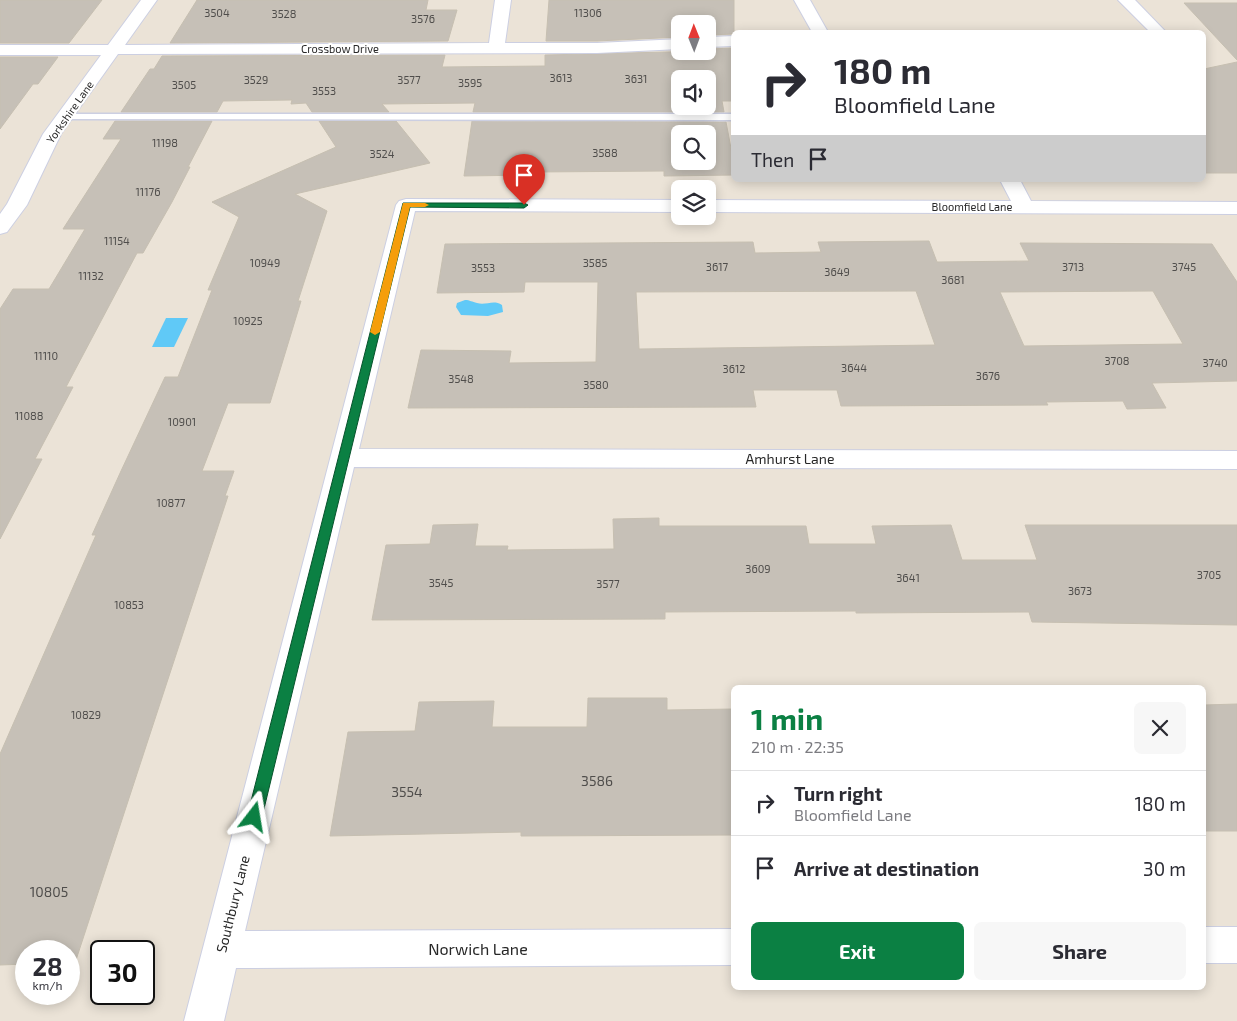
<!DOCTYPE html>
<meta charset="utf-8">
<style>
body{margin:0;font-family:"Exo 2",sans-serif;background:#f7f7f7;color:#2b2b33;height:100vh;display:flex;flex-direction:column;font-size:19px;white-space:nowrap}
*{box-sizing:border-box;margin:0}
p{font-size:16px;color:#7c7c81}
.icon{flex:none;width:28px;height:28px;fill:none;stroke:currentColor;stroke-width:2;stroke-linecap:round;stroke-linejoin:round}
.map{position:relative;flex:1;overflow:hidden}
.panel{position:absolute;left:731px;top:685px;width:475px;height:305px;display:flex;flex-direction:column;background:#fff;border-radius:8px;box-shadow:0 2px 12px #0003}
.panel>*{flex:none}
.banner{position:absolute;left:731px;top:30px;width:475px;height:152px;border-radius:8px;box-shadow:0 2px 12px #0003;background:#fff;color:#2b2b33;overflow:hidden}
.needle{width:32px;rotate:359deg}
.controls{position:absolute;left:671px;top:15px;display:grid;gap:10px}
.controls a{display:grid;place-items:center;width:45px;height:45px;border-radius:8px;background:#fff;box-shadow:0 2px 12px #0003;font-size:25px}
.speed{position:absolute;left:15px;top:940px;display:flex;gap:10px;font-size:25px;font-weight:700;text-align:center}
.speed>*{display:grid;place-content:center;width:65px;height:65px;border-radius:50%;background:#fff;box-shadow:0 2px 12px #0003;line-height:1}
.speed small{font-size:12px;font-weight:400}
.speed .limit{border:2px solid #111;border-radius:8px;background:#fff;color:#111}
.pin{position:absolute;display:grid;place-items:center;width:42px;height:42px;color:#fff;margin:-51px -21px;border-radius:50% 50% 50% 0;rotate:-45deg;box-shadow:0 0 5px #0007}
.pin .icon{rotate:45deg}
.me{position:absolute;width:55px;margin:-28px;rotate:14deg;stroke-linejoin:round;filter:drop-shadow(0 0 4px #0008)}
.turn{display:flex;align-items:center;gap:18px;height:105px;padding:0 20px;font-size:22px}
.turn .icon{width:65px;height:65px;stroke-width:2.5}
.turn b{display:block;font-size:35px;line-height:42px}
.then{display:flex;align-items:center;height:48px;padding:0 20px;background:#0003;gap:10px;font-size:19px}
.round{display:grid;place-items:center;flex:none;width:52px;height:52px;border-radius:8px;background:#f7f7f7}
.head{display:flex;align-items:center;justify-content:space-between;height:85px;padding:0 20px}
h1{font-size:30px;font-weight:700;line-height:38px;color:#0b8043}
.cta{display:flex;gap:10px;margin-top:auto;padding:10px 20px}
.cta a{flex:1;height:58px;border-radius:8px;background:#0b8043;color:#fff;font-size:20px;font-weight:700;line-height:58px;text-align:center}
.cta a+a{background:#f7f7f7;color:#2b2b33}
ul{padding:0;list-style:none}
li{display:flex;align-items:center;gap:15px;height:65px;padding:0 20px;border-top:1px solid #e1e1e2}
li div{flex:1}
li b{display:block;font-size:19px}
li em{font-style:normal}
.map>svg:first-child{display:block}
.water{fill:#60c9f7}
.building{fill:#c6c0b7;stroke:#c6bfb1;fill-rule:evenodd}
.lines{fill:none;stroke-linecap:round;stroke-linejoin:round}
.lane-casing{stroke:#cccfe2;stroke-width:3}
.street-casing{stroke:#cccfe2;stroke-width:2}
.lane{fill:#fff;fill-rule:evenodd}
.street{fill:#fff;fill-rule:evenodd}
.route{fill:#0b8043;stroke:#07532c}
.slow{fill:#f59e0b}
.labels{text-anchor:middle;stroke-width:4;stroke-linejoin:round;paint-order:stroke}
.number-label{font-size:11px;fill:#4f4d4b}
.far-street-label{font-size:11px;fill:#272727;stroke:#fff}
.street-label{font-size:14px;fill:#272727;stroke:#fff}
.near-number-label{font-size:14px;fill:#4f4d4b}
.near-street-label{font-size:16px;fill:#272727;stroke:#fff}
</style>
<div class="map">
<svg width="1237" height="1021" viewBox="0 0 1237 1021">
<rect width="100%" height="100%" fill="#ebe3d7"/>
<g class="water">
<path d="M465 300C470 300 472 302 477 303 486 306 493 299 502 305L503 312 488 316 461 315 456 307 457 303Z"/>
<polygon points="166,318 188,318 174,347 152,347"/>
</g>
<g class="building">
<polygon points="0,0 102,0 69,43 0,43"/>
<polygon points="197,0 428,0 426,10 457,10 448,41 170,43"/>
<polygon points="549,0 734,0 734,34 708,35 708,24 680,24 680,37 597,41 546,41"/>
<polygon points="1184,3 1237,3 1237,60"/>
<path d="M734 48V101H722L724 112H473L475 103 382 104 389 112H312L306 103 291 104 292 100 223 101 217 112H121L150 69H154L162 56 445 55 442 67 545 66V55L708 51V49ZM680 79H708V106H680Z"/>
<polygon points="0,57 58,57 38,84 33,84 0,129"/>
<polygon points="1237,62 1237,173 1204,173 1204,69"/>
<polygon points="115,121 212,121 188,167 190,167 172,202 143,253 137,253 66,387 73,387 35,459 42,459 0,539 0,309 13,289 49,289 85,229 63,229 121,139 103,139"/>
<polygon points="319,121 396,121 430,163 295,194 327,211 298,301 301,301 270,403 228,403 202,471 234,471 225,496 228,496 75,963 69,964 69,951 26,951 26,964 0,965 0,754 96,535 92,535 121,471 165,377 178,377 212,290 208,290 239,217 212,202 336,147"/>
<path d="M472 121 726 122 734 164V175L664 176V171L534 172V175L464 176ZM680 134H708V161H680Z"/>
<path d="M929 241 937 262 1029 261 1020 243 1212 244 1237 282V381L1152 383 1166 408 1127 409 1123 401 1046 402 1048 405 841 406 837 390H753L756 407 408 408 421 350 511 351 509 363 596 362 598 282H525L524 292 437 293 445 244 753 242 755 253 821 252 818 242ZM916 291 935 345 639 349 636 292ZM1153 291 1183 344 1024 346 1000 292Z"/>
<polygon points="659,518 659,526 806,526 809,544 876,544 872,526 951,525 962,560 1037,560 1025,525 1237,525 1237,625 1032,622 1029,612 856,613 856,611 665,612 665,619 372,620 386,545 430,544 433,525 478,524 475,546 508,546 507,550 614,549 613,519"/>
<polygon points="588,698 667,698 667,710 734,709 734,835 521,836 521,832 330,836 348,732 415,731 419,702 494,701 492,727 587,727"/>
<polygon points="1237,704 1237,831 1204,831 1204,705"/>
</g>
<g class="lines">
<defs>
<polygon id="lane" points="65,114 734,114 734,120 61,119 60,117 61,115"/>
<g id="street">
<polygon points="141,0 157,0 125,45 489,43 495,0 511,0 505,43 597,43 680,39 680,49 597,53 118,54 61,134 27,205 7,232 0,234 0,214 7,204 43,134 101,55 0,55 0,45 108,45"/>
<polygon points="794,0 810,0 828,32 812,32"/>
<polygon points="1118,0 1135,0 1166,32 1150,32"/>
<polygon points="734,36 734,46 708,47 708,37"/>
<polygon points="1000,180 1020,180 1031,201 1237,202 1237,214 708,212 708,200 1011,201"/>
<polygon points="406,199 680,200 680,212 415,211 359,449 1237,451 1237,469 354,467 245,931 734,929 734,965 236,968 224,1021 184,1021 396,205 399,201"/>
<rect x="1204" y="927" width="33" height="36"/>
</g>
</defs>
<use href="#lane" class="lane-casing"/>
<use href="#street" class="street-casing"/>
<use href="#lane" class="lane"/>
<use href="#street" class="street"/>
</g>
<polygon class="route" points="403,203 524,203 528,205 524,208 410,207 262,817 260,822 254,824 249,822 247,817"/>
<polygon class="slow" points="403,203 425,203 429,205 425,207 410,207 380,332 375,335 370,332"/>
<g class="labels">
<g class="number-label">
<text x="217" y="17">3504</text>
<text x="588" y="17">11306</text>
<text x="284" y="18">3528</text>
<text x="423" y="23">3576</text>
<text x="561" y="82">3613</text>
<text x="636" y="83">3631</text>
<text x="256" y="84">3529</text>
<text x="409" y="84">3577</text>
<text x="470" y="87">3595</text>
<text x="184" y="89">3505</text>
<text x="324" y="95">3553</text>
<text x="165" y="147">11198</text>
<text x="605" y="157">3588</text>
<text x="382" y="158">3524</text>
<text x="148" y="196">11176</text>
<text x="117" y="245">11154</text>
<text x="265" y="267">10949</text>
<text x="595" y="267">3585</text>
<text x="717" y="271">3617</text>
<text x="1073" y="271">3713</text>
<text x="1184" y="271">3745</text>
<text x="483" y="272">3553</text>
<text x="837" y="276">3649</text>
<text x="91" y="280">11132</text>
<text x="953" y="284">3681</text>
<text x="248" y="325">10925</text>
<text x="46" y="360">11110</text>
<text x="1117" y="365">3708</text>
<text x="1215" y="367">3740</text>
<text x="854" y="372">3644</text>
<text x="734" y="373">3612</text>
<text x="988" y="380">3676</text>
<text x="461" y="383">3548</text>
<text x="596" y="389">3580</text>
<text x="29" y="420">11088</text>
<text x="182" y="426">10901</text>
<text x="171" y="507">10877</text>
<text x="758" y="573">3609</text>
<text x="1209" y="579">3705</text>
<text x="908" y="582">3641</text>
<text x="441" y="587">3545</text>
<text x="608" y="588">3577</text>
<text x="1080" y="595">3673</text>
<text x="129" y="609">10853</text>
<text x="86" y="719">10829</text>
</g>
<g class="far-street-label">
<text x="340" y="53">Crossbow Drive</text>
<text transform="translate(70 112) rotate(-55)" y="4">Yorkshire Lane</text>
<text x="972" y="211">Bloomfield Lane</text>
</g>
<g class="street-label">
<text x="790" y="464">Amhurst Lane</text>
<text transform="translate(233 904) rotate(-76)" y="5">Southbury Lane</text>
</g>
<g class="near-number-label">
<text x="597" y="786">3586</text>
<text x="407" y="797">3554</text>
<text x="49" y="897">10805</text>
</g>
<g class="near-street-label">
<text x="478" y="955">Norwich Lane</text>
</g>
</g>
</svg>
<div class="controls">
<a><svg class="needle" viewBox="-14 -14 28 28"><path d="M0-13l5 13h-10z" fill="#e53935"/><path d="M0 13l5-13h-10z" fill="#7c7c81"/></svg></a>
<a><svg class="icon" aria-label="sound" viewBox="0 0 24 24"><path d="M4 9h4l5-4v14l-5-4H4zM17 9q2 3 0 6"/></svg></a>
<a><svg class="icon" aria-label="search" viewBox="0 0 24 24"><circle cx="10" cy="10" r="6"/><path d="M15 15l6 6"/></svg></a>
<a><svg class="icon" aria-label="layers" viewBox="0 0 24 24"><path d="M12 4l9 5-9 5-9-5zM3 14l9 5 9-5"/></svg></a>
</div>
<div class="speed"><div>28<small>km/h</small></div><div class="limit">30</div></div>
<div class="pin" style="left:524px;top:205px;background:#d93025"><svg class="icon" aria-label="arrive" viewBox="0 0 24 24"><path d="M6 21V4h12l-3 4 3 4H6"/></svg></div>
<svg class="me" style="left:254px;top:817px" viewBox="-20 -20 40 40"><path d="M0-17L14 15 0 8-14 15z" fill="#0b8043" stroke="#fff" stroke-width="4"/></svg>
<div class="banner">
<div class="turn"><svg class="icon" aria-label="right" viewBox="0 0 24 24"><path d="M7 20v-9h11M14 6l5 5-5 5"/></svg><div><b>180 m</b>Bloomfield Lane</div></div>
<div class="then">Then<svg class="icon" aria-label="arrive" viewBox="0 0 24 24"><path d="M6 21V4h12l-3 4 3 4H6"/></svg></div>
</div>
<section class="panel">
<div class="head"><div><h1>1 min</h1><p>210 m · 22:35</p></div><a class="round"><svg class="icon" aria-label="close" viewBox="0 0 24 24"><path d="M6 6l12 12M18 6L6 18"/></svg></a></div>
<ul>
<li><svg class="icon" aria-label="right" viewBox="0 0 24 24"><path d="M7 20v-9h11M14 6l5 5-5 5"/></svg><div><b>Turn right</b><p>Bloomfield Lane</p></div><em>180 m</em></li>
<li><svg class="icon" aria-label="arrive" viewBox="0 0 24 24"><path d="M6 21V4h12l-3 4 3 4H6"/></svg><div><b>Arrive at destination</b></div><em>30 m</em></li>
</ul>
<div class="cta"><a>Exit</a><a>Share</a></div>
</section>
</div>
